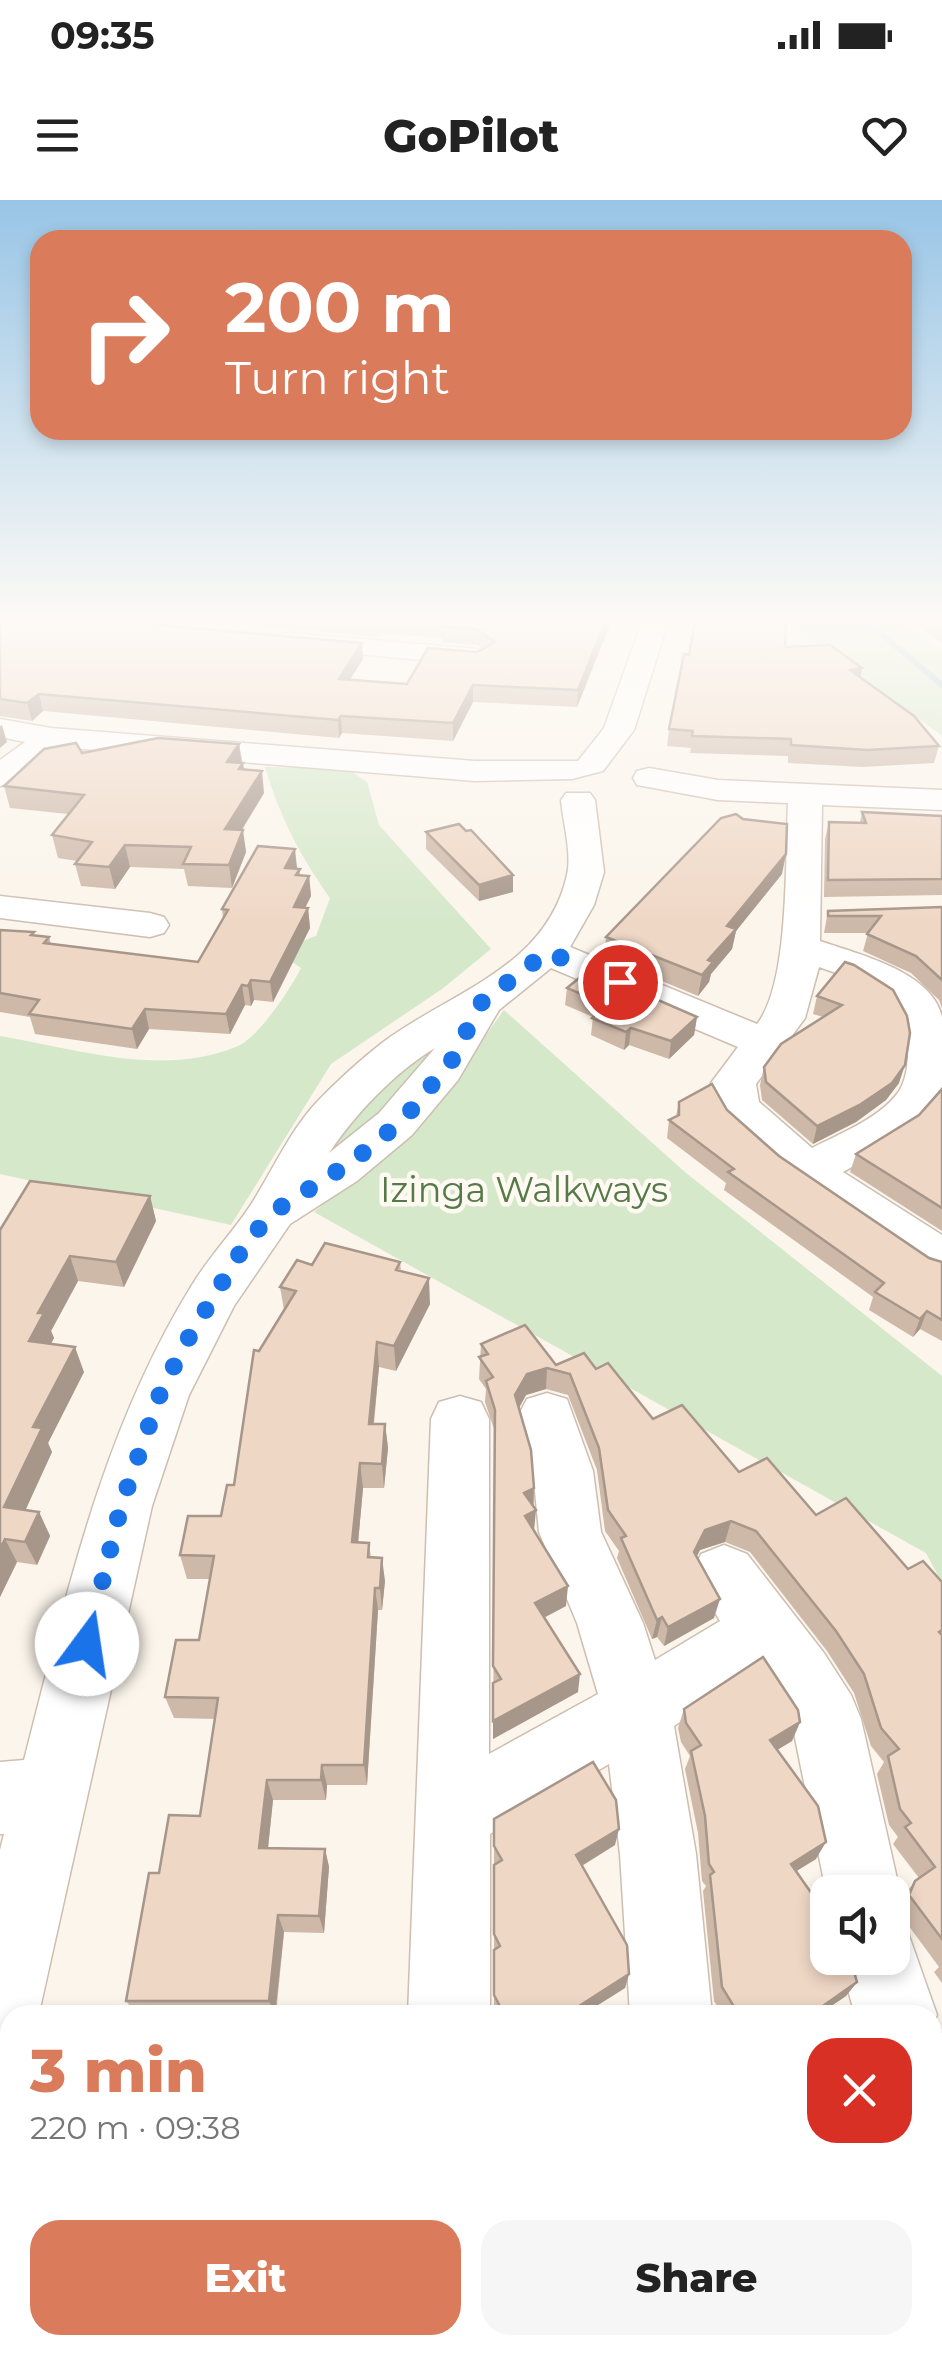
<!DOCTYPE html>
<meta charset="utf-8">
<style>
body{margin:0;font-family:Montserrat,sans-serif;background:#f6f6f6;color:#222;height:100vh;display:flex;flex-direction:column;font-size:38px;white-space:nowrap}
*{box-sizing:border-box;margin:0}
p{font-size:32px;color:#767676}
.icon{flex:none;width:55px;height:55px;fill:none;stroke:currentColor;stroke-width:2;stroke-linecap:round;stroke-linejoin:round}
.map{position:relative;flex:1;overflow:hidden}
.drawer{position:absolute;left:0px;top:1805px;width:942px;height:350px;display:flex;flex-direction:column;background:#fff;border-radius:30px 30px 0 0;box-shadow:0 5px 15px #0003}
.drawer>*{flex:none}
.guide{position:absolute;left:30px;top:30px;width:882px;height:210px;border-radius:30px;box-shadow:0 5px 15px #0003;background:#da7b5b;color:#fff;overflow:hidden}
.buttons{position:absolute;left:810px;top:1675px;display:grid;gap:20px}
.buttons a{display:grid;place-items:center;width:100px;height:100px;border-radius:20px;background:#fff;box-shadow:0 5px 15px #0003;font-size:50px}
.pin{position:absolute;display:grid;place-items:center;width:85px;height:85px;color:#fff;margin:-42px;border:5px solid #fff;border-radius:50%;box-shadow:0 2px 10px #0007}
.me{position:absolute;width:110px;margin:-55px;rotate:14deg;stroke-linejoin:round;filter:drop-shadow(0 0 8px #0008)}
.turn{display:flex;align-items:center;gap:35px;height:210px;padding:0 30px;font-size:45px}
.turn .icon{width:130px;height:130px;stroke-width:2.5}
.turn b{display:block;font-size:70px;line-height:85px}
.round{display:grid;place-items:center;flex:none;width:105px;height:105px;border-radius:30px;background:#f6f6f6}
.summary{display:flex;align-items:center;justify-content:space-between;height:170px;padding:0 30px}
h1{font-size:60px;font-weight:800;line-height:75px;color:#da7b5b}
.action{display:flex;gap:20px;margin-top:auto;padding:20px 30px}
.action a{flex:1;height:115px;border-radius:30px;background:#da7b5b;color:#fff;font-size:40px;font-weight:800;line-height:115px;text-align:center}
.action a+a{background:#f6f6f6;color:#222}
.status{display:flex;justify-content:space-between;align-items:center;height:70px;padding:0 50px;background:#fff;direction:ltr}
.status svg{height:28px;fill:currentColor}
header{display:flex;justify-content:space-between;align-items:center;height:130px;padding:0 30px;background:#fff;font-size:45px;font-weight:800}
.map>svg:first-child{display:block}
.green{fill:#d5e8ca}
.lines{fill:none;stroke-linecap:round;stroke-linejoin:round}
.stream{stroke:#a7ccd5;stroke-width:6}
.minor-casing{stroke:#cdbeb1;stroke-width:3}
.minor{fill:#fff;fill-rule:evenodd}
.wall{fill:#ceb9a9}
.shaded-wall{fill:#a7968a}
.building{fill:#efd7c5;stroke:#a7968a;stroke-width:2.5}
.route{stroke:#1a73e8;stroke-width:18;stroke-dasharray:0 32.4}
.labels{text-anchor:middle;stroke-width:9;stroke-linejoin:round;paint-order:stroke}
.park-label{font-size:35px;fill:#557948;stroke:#fef9f1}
</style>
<div class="status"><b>09:35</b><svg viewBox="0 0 49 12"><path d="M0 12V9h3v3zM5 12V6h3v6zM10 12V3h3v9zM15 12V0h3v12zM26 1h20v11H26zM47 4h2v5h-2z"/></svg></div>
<header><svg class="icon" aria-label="menu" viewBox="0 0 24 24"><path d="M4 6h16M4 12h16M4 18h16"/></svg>GoPilot<svg class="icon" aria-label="heart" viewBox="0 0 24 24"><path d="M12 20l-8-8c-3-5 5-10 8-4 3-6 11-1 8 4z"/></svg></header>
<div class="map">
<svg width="942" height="2155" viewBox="0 0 942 2155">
<rect width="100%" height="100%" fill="#fbf5eb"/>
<g class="green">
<polygon points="788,422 899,422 942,450 942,536"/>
<path d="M265 567 348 569 367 582 379 625 491 749 442 789 331 864 231 1025 0 974V836C77 849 163 878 238 846 257 839 292 787 301 768L289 760V746L316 736 330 698C300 656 280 617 265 567Z"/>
<polygon points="504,810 686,973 942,1176 942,1383 926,1353 314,1012 430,913"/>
<polygon points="442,831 443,855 318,971 323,942"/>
<polygon points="942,2051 942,2155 532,2155 546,2145 932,2145 933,2052"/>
</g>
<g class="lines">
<polyline class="stream" points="867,422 942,485"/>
<defs>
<g id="minor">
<polygon points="642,422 668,422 634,530 603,571 572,579 475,581 58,547 12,583 0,586 0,560 25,542 0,537 0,519 51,528 475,561 578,561 604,528"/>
<polygon points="290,433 477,449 491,457 477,465 280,447 276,441 280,435"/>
<path d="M649 568 718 580 942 590V610L822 605 820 741C857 754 932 771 942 817 942 840 942 871 942 895 918 933 881 951 843 972L942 1035V1079L924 1073C879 1043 732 952 714 906 712 899 712 890 711 883L738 847 551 768 499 810 458 880 412 935 357 981 290 1024 234 1106 189 1195 152 1306 41 1804 36 1815H10V1840L0 1845V1650L4 1634H0V1562L24 1560C67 1394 101 1233 192 1085 209 1057 232 1033 250 1006 272 972 288 934 315 904 335 883 360 860 382 843 449 792 546 769 567 675 572 653 563 623 561 600L566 593H590L595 600 604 672 594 705 570 747 757 824C790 783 785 657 788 603L718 600 637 585 633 578 637 571ZM819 767C862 782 906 798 908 850 908 864 906 883 897 894 878 919 839 934 812 948L759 902 756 884 805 818ZM435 848 379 913 329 953C356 913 394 873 435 848Z"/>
<polygon points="0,696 150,713 164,717 169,725 164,733 150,737 0,718"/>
<polygon points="547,1193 567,1199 593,1271 601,1332 643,1423 655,1460 720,1421 692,1374 701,1354 724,1345 747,1354 824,1453 851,1495 861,1519 900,1692 892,1711 892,1692 828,1692 828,1701 793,1528 757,1472 674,1526 696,1654 712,1815 630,1815 620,1654 609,1564 490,1634 490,1815 408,1815 431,1219 439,1202 460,1196 481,1202 489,1219 489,1554 598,1494 577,1423 539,1332 533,1271 518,1216 527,1199"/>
<polygon points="892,1724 907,1730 937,1815 932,1825 932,1815 855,1815 839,1758 892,1758"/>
<polygon points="932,1901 942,1905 942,2020 932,2016"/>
<polygon points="424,2145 526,2145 522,2155 420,2155"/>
</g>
</defs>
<use href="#minor" class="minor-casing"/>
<use href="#minor" class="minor"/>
</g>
<g class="wall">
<polygon points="0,422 363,459 350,479 407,484 482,449 477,445 442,442 442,438 380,433 378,437 216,422 611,422 577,507 473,502 453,541 342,533 339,538 43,511 32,521 0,516"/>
<polygon points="912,422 942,422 942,443"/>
<polygon points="785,447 862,468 860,477 939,546 934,563 863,567 788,563 788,556 690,553 691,548 667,546 669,529"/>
<polygon points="239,544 244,570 264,593 242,630 246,652 232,688 188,686 184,669 130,667 115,689 81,686 75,664 77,661 58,658 52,635 68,614 10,608 4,586 82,553"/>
<polygon points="862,612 942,616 942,695 824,697 825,639 829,622 860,622"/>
<polygon points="426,632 513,692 479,701 426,649"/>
<polygon points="297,668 300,669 300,676 309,676 311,696 305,708 308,708 310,728 273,802 254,800 251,806 245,805 230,834 149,829 137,849 35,834 30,817 0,812 0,730 49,737 51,744 198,762 223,719 222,709"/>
<polygon points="782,674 736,731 732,749 711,774 709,782 698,796 604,757 606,737"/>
<polygon points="942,707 942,808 939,800 911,773 863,751 868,733 824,733 828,711"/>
<polygon points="845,762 899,883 886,900 856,922 813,944 762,900 760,885 764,867 823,817 813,814 817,796"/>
<polygon points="567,788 697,817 694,835 669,859 629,845 624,850 591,835 593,817 565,805"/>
<polygon points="942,889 942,1031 850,972 856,954 919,915"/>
<polygon points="679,902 727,910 779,956 929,1058 942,1062 942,1141 920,1129 913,1137 869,1110 873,1097 724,990 726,983 667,938 669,920 676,916"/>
<polygon points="150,996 156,1021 124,1087 78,1081 51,1131 54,1138 51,1144 84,1172 48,1243 52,1252 25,1310 39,1312 50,1336 37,1365 17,1362 0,1397 0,1030"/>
<polygon points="400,1062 401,1071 430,1104 396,1171 379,1167 374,1224 385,1224 388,1248 384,1288 363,1288 358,1343 369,1343 371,1358 385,1381 382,1410 378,1410 367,1585 327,1585 326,1600 273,1600 268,1648 325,1649 329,1667 324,1733 284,1732 276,1815 137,1815 126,1801 159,1673 200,1616 215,1519 174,1518 165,1497 199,1440 210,1379 187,1379 180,1355 221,1316 234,1285 259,1151 284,1110 280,1087 312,1065"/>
<polygon points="481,1144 556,1165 596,1169 653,1219 739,1272 908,1369 942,1382 942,1783 934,1772 939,1767 897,1710 902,1696 919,1678 893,1644 898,1637 889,1625 877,1574 884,1562 871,1546 854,1493 827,1451 750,1352 725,1342 700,1350 696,1357 714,1418 664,1446 657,1437 652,1439 617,1358 619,1351 605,1331 597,1270 568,1195 546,1189 526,1195 519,1208 534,1288 534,1331 566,1406 544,1418 578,1492 493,1539 495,1232 485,1202 486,1189 479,1179"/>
<polygon points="684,1509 800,1522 792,1541 777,1550 816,1659 796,1671 857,1782 846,1796 818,1815 723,1815 714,1801 703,1691 706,1686 702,1681 698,1633 685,1569 690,1556 681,1542 678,1528"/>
<polygon points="494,1619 615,1645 582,1666 629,1774 625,1788 582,1815 495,1815 497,1814 494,1808"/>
<polygon points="942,1831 942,1854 932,1841"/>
</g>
<g class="shaded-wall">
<polygon points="605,422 611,422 577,507 578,490"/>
<polygon points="362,443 363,459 340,496 339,479"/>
<polygon points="862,468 859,484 850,470"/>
<polygon points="473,485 473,502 453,541 453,523"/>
<polygon points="39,494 43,511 32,521 27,503"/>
<polygon points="341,516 342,533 339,538 338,520"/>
<polygon points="2,525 7,542 0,548 0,526"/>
<polygon points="239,544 242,565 243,563 246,585 227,562"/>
<polygon points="262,571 264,593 228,652 225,629"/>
<polygon points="243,630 246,652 232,688 229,665"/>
<polygon points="125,645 130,667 115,689 109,667"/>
<polygon points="295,649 297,668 285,668"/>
<polygon points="786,654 782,674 736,731 732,749 711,774 709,782 698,796 702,775 727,726"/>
<polygon points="513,675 513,692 479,701 479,685"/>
<polygon points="309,676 311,696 296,726 294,707"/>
<polygon points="308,708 310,728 273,802 270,782"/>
<polygon points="251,780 254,800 251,806 248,786"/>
<polygon points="242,785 245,805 230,834 226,814"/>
<polygon points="145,809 149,829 137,849 132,829"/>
<polygon points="697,817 694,835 669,859 671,841"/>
<polygon points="631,828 629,845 624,850 626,832"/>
<polygon points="905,865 899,883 886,900 856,922 813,944 817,926"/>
<polygon points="150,996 156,1021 124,1087 116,1062"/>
<polygon points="70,1056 78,1081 51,1131 54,1138 39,1165 29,1141 38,1113"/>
<polygon points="429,1078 430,1104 396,1171 394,1146"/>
<polygon points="927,1111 920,1129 913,1137 920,1119"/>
<polygon points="377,1142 379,1167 371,1248 369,1224"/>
<polygon points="75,1147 84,1172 48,1243 52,1252 16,1331 4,1307 33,1227"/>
<polygon points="547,1168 546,1189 526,1195 514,1217 515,1195 527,1174"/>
<polygon points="385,1224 388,1248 384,1288 382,1264"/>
<polygon points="360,1263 363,1288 356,1366 352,1342"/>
<polygon points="534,1288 533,1309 524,1293"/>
<polygon points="536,1310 534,1331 525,1316"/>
<polygon points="39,1312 50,1336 37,1365 25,1342"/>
<polygon points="731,1321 725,1342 700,1350 689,1372 694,1352 705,1330"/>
<polygon points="5,1339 17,1362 0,1397 0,1349"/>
<polygon points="382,1358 385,1381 382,1410 380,1388"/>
<polygon points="568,1386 566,1406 533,1423 535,1403"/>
<polygon points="375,1388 378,1410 367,1585 364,1565"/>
<polygon points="720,1399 714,1418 664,1446 668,1427"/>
<polygon points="662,1417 657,1437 652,1439 657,1420"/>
<polygon points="580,1474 578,1492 493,1539 493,1521"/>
<polygon points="800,1522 792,1541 762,1559 770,1540"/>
<polygon points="322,1565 327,1585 326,1600 321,1580"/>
<polygon points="267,1580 273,1600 266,1667 259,1648"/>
<polygon points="619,1629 615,1645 573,1671 576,1655"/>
<polygon points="826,1642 816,1659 782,1680 791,1664"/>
<polygon points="325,1649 329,1667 324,1733 319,1716"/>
<polygon points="278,1715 284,1732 275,1815 269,1801"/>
<polygon points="629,1774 625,1788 582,1815 565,1815"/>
<polygon points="857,1782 846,1796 818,1815 812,1815"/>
</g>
<g class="building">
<polygon points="0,422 146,422 169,426 362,443 339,479 407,484 428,448 477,452 495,442 477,429 441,426 443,422 605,422 578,490 473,485 453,523 341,516 338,520 39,494 27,503 0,499"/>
<polygon points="695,422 786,422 785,447 830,445 862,468 850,470 914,516 939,546 867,550 791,545 791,539 692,536 693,531 669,529 684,454 689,455"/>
<polygon points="158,538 239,544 227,562 243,563 239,569 262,571 225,629 243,630 229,665 183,664 191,647 125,645 109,667 75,664 92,642 52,635 84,595 4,586 44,549 76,543 82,553"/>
<polygon points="862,612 942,616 942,679 828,680 829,622 866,623"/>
<polygon points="736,614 743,619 787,624 786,654 727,726 736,729 708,760 713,762 702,775 606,737 721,618"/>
<polygon points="459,624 466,631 471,630 513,675 479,685 426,632"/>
<polygon points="258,646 295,649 285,668 300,669 296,675 309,676 294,707 308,708 270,782 251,780 248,786 242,785 226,814 145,809 132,829 29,814 39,800 0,793 0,730 34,732 31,735 49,737 44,743 198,762 228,710 222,709"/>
<polygon points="942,707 942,780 916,756 867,734 881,716 828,716 828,711"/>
<polygon points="845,762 854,765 893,790 907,816 910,833 905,865 892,883 861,904 817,926 766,882 764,867 781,844 842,805 817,796"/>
<polygon points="589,770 697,817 671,841 631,828 626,832 592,818 607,805 567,788"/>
<polygon points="712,884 727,910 779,956 929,1058 942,1062 942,1120 927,1111 920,1119 875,1092 884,1083 728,972 734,969 669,920 679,915 679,902"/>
<polygon points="942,889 942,1008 856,954 919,915"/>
<polygon points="30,981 150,996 116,1062 70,1056 38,1113 44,1113 29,1141 75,1147 33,1227 42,1228 4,1307 39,1312 25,1342 5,1339 0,1349 0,1030"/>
<polygon points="325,1043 400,1062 396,1070 429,1078 394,1146 377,1142 369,1224 385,1224 382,1264 360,1263 352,1342 369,1343 368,1357 382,1358 380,1388 375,1388 364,1565 322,1565 321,1580 267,1580 259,1648 325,1649 319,1716 278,1715 269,1801 126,1801 149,1673 159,1673 169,1615 200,1616 218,1498 165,1497 176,1440 199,1440 214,1356 180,1355 188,1316 221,1316 227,1285 234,1285 254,1150 259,1151 296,1091 280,1087 297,1060 312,1065"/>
<polygon points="525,1125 556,1165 584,1153 596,1169 608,1163 653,1219 682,1205 739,1272 767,1258 816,1315 846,1298 908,1369 923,1361 942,1382 942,1430 939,1432 942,1435 942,1739 909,1695 915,1681 935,1667 905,1627 911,1623 900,1609 888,1556 899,1549 881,1528 864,1474 836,1431 756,1331 731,1321 705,1330 694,1352 720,1399 668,1427 662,1417 657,1420 621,1338 626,1336 608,1310 599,1248 570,1174 547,1168 527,1174 515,1195 531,1250 534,1288 524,1293 536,1310 525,1316 568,1386 535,1403 580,1474 493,1521 493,1483 501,1479 493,1466 495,1210 486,1181 493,1177 479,1157 488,1154 481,1144"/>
<polygon points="763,1457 798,1510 800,1522 770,1540 818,1606 826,1642 791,1664 828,1717 828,1758 850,1758 857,1782 813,1813 815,1815 739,1815 722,1787 710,1675 714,1672 709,1664 705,1616 691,1551 701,1545 686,1523 684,1509"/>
<polygon points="593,1562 616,1600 619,1629 576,1655 627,1745 629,1774 565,1815 495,1815 502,1810 494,1795 494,1750 500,1746 494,1734 494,1665 502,1660 494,1646 494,1619"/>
</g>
<linearGradient id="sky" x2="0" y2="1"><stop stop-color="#98c5e6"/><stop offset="0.58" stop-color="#fdfaf6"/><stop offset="1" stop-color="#fdfaf6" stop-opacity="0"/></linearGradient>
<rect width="942" height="724" fill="url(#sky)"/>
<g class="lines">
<polyline class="route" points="87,1444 121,1306 160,1194 185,1144 240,1053 270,1014 353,961 404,919 452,860 481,803 547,752 620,782"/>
</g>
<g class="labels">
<g class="park-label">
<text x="524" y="1002">Izinga Walkways</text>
</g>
</g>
</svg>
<div class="buttons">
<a><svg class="icon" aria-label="sound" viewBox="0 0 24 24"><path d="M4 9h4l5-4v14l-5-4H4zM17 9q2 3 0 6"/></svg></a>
</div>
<div class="pin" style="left:620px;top:782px;background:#d93025"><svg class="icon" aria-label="arrive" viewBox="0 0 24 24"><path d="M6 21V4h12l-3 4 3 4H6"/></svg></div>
<svg class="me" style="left:87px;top:1444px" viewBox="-20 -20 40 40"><circle r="19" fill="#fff"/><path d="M0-13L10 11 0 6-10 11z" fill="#1a73e8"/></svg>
<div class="guide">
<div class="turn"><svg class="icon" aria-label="right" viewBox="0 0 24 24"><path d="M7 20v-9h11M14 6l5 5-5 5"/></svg><div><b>200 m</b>Turn right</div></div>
</div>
<section class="drawer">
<div class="summary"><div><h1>3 min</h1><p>220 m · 09:38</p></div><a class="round" style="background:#d93025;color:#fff"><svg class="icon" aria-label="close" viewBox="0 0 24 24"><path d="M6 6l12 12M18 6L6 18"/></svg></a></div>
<div class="action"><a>Exit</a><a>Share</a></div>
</section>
</div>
